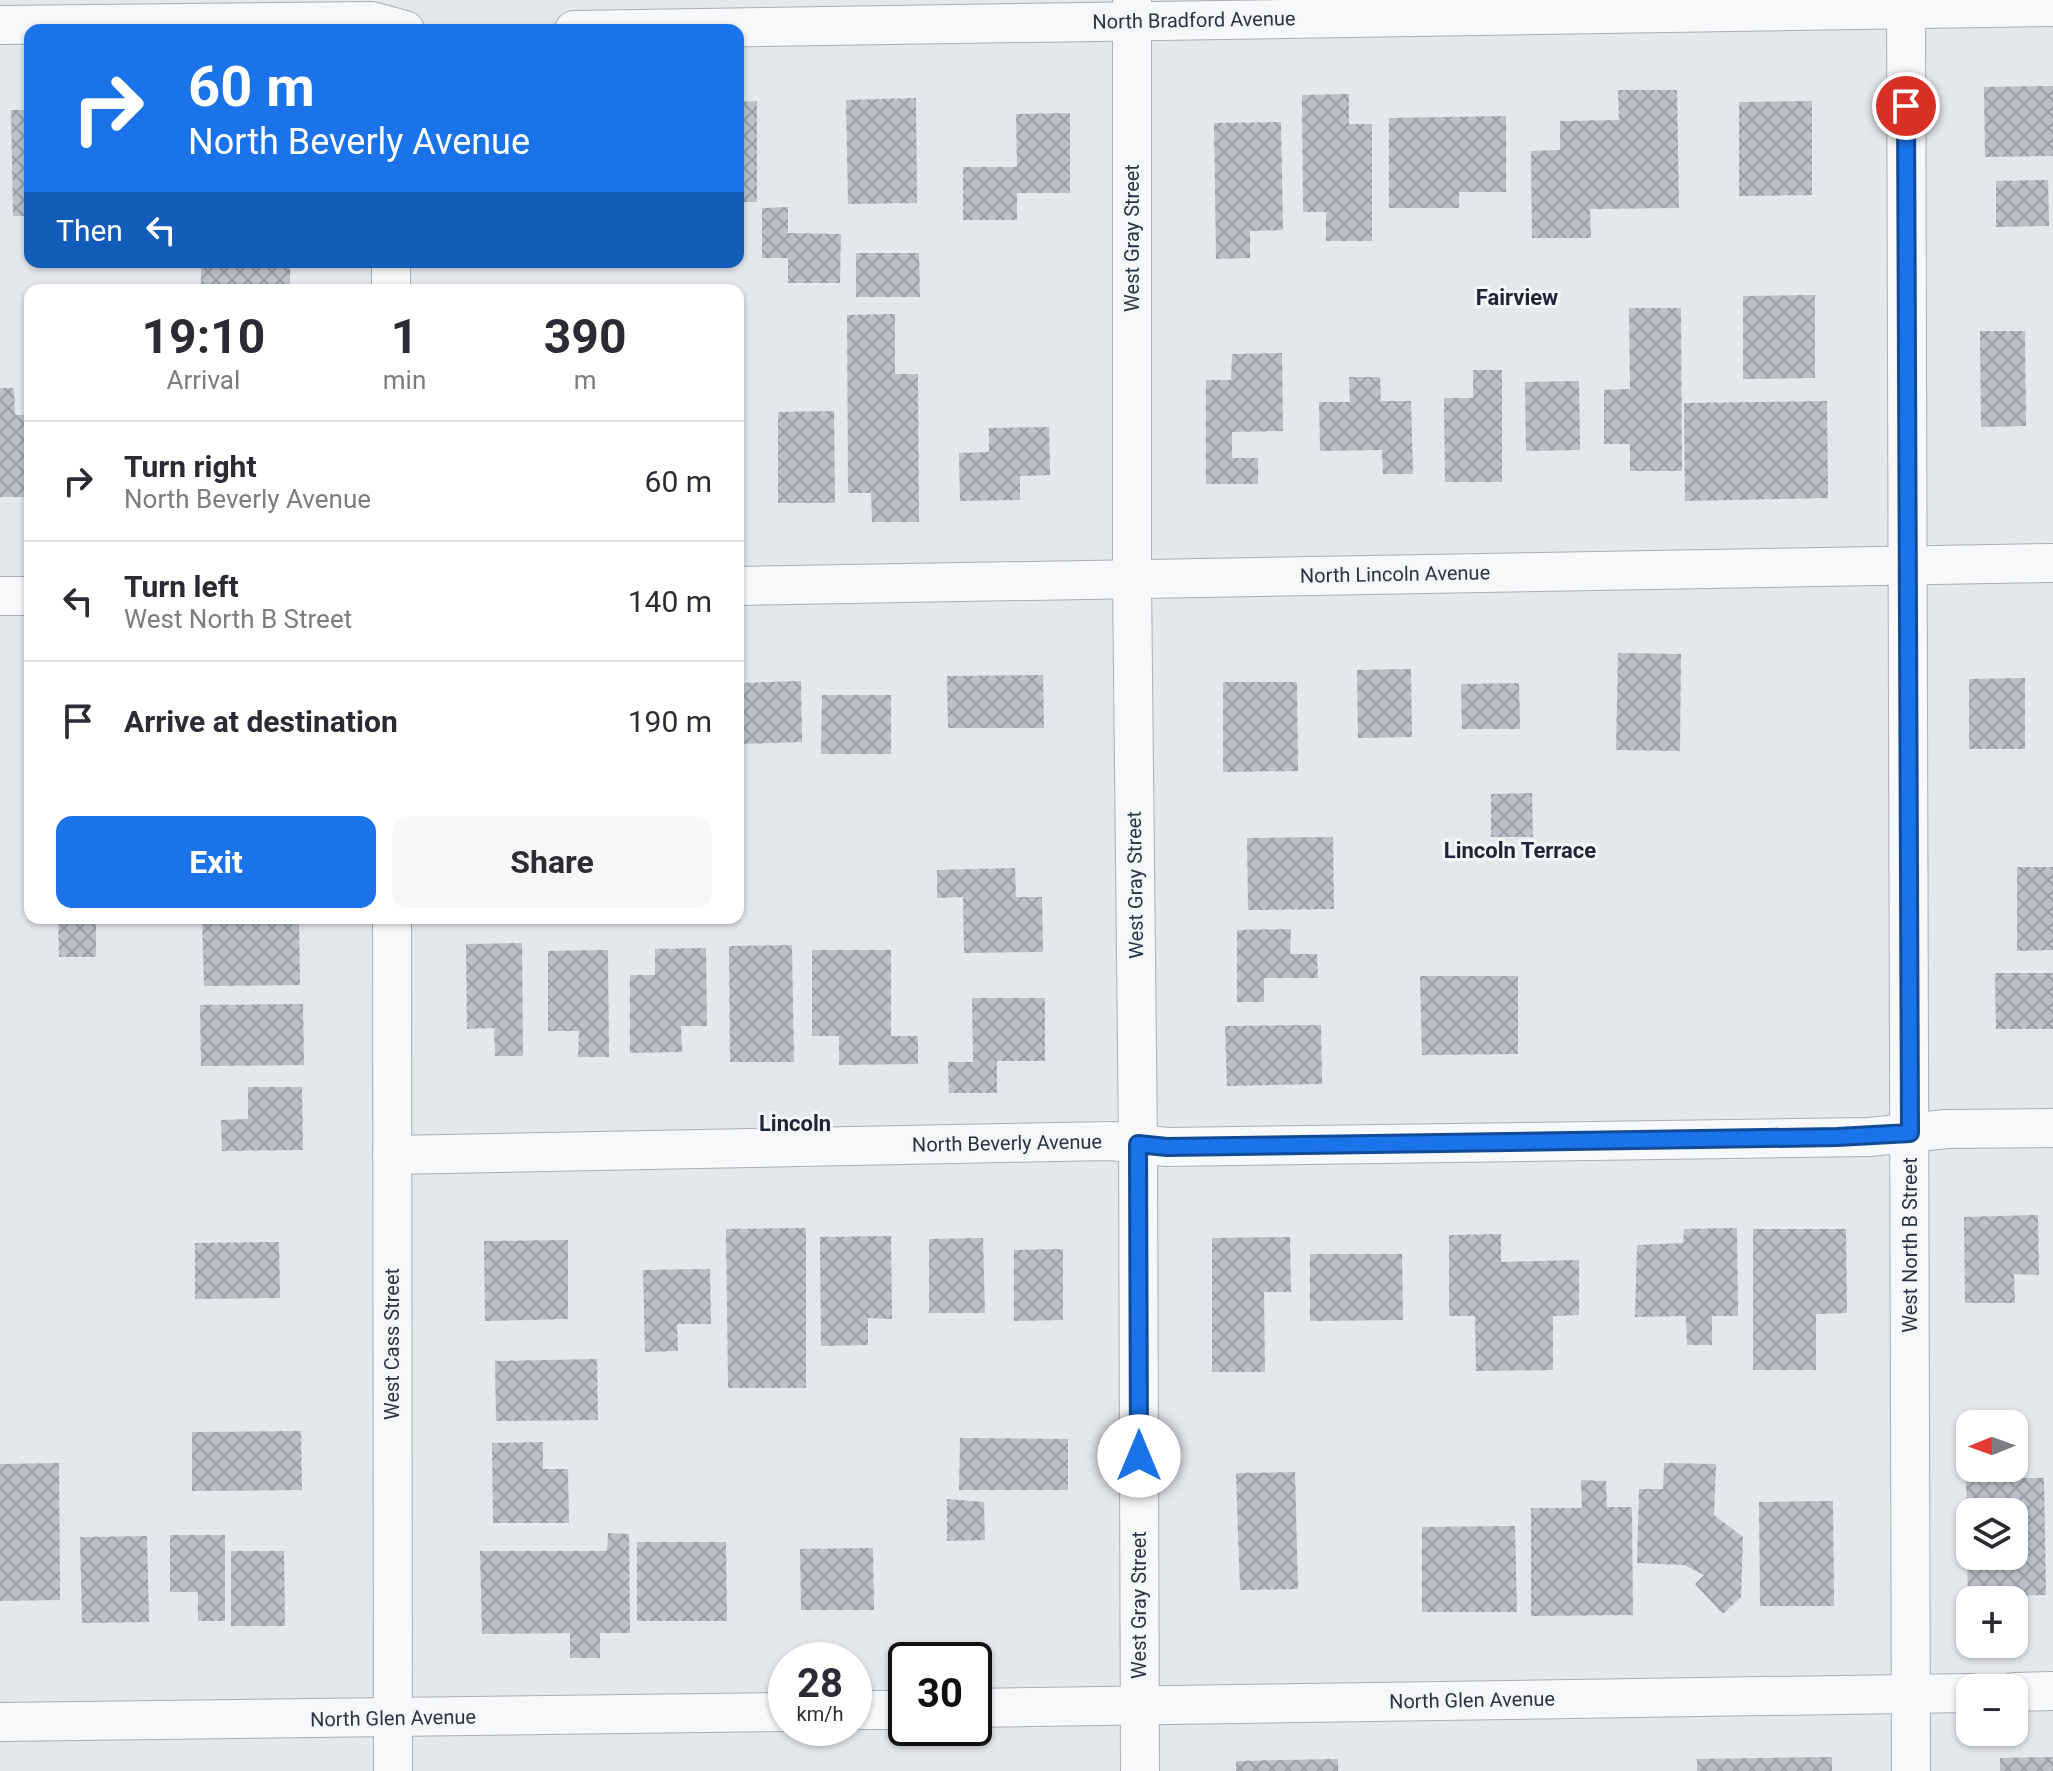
<!DOCTYPE html>
<meta charset="utf-8">
<style>
body{margin:0;font-family:Roboto,sans-serif;background:#f7f7f7;color:#2b2b33;height:100vh;display:flex;flex-direction:column;font-size:30px;white-space:nowrap}
*{box-sizing:border-box;margin:0}
p{font-size:26px;color:#7c7c81}
.icon{flex:none;width:44px;height:44px;fill:none;stroke:currentColor;stroke-width:2;stroke-linecap:round;stroke-linejoin:round}
.map{position:relative;flex:1;overflow:hidden}
.side{position:absolute;left:24px;top:284px;width:720px;height:640px;display:flex;flex-direction:column;background:#fff;border-radius:16px;box-shadow:0 2px 6px #0004}
.side>*{flex:none}
.banner{position:absolute;left:24px;top:24px;width:720px;height:244px;border-radius:16px;box-shadow:0 2px 6px #0004;background:#1a73e8;color:#fff;overflow:hidden}
.needle{width:52px;rotate:269deg}
.buttons{position:absolute;left:1956px;top:1410px;display:grid;gap:16px}
.buttons a{display:grid;place-items:center;width:72px;height:72px;border-radius:16px;background:#fff;box-shadow:0 2px 6px #0004;font-size:40px}
.speed{position:absolute;left:768px;top:1642px;display:flex;gap:16px;font-size:40px;font-weight:700;text-align:center}
.speed>*{display:grid;place-content:center;width:104px;height:104px;border-radius:50%;background:#fff;box-shadow:0 2px 6px #0004;line-height:1}
.speed small{font-size:20px;font-weight:400}
.speed .limit{border:4px solid #111;border-radius:12px;background:#fff;color:#111}
.pin{position:absolute;display:grid;place-items:center;width:68px;height:68px;color:#fff;margin:-34px;border:4px solid #fff;border-radius:50%;box-shadow:0 2px 8px #0007}
.me{position:absolute;width:88px;margin:-44px;rotate:0deg;stroke-linejoin:round;filter:drop-shadow(0 0 6px #0008)}
.turn{display:flex;align-items:center;gap:28px;height:168px;padding:0 32px;font-size:36px}
.turn .icon{width:104px;height:104px;stroke-width:2.5}
.turn b{display:block;font-size:56px;line-height:68px}
.then{display:flex;align-items:center;height:76px;padding:0 32px;background:#0003;gap:16px;font-size:30px}
.eta{display:flex;justify-content:space-evenly;align-items:center;height:136px;text-align:center}
.eta b{font-size:48px;font-weight:700;line-height:56px}
.button{display:flex;gap:16px;margin-top:auto;padding:16px 32px}
.button a{flex:1;height:92px;border-radius:16px;background:#1a73e8;color:#fff;font-size:32px;font-weight:700;line-height:92px;text-align:center}
.button a+a{background:#f7f7f7;color:#2b2b33}
ul{padding:0;list-style:none}
li{display:flex;align-items:center;gap:24px;height:120px;padding:0 32px;border-top:2px solid #e1e1e2}
li div{flex:1}
li b{display:block;font-size:30px}
li em{font-style:normal}
.map>svg:first-child{display:block}
.building{fill:url(#building-cross-hatch)}
.lines{fill:none;stroke-linecap:round;stroke-linejoin:round}
.minor-casing{stroke:#a9aeb7;stroke-width:40}
.minor{stroke:#f7f8fa;stroke-width:38}
.route-casing{stroke:#114b97;stroke-width:20}
.route{stroke:#1a73e8;stroke-width:14}
.labels{text-anchor:middle;stroke-width:6;stroke-linejoin:round;paint-order:stroke}
.street-label{font-size:20px;fill:#2b3445;stroke:#f4f6f9}
.neighbourhood-label{font-size:22px;font-weight:bold;fill:#1d2536;stroke:#f4f6f9}
</style>
<div class="map">
<svg width="2053" height="1771" viewBox="0 0 2053 1771">
<defs>
<pattern id="building-cross-hatch" width="8" height="8" patternUnits="userSpaceOnUse" patternTransform="scale(2)"><rect width="8" height="8" fill="#bbc0ca"/><path d="M0 0l8 8M0 8l8-8" fill="none" stroke="#989da6"/></pattern>
</defs>
<rect width="100%" height="100%" fill="#e4e7ec"/>
<g class="building">
<polygon points="2053,86 2053,156 1985,157 1984,87"/>
<polygon points="1618,90 1677,90 1679,208 1590,209 1591,238 1532,238 1531,151 1560,150 1560,121 1619,120"/>
<polygon points="1349,94 1349,124 1372,124 1372,241 1326,241 1326,212 1303,212 1302,95"/>
<polygon points="916,98 917,203 848,204 846,100"/>
<polygon points="757,101 757,202 738,202 738,102"/>
<polygon points="1812,101 1812,195 1739,196 1739,102"/>
<polygon points="11,110 30,110 30,216 13,216"/>
<polygon points="1070,113 1070,193 1017,193 1017,220 963,220 963,167 1017,167 1016,114"/>
<polygon points="1506,116 1506,192 1459,192 1459,208 1389,208 1389,118"/>
<polygon points="1281,122 1283,230 1250,231 1250,258 1216,259 1214,123"/>
<polygon points="2048,180 2049,226 1996,227 1996,181"/>
<polygon points="788,207 788,233 841,234 840,283 788,283 788,258 762,258 762,208"/>
<polygon points="856,253 919,253 920,297 856,297"/>
<rect x="201" y="262" width="89" height="28"/>
<polygon points="1815,295 1815,378 1743,379 1743,296"/>
<polygon points="1629,308 1681,308 1682,471 1630,471 1630,444 1604,444 1604,390 1630,389"/>
<polygon points="895,314 895,374 918,374 919,522 872,522 871,493 848,493 847,315"/>
<polygon points="1980,331 2025,331 2026,426 1981,427"/>
<polygon points="1282,353 1283,431 1232,432 1232,458 1258,458 1258,484 1206,484 1206,380 1231,380 1232,354"/>
<polygon points="1473,370 1502,370 1502,482 1445,482 1444,398 1473,398"/>
<polygon points="1349,377 1380,377 1381,401 1411,401 1413,474 1383,474 1382,450 1320,451 1319,402 1350,402"/>
<polygon points="1579,381 1580,450 1526,451 1525,382"/>
<polygon points="0,388 14,388 15,415 30,415 30,497 0,497"/>
<polygon points="1827,401 1828,498 1685,501 1684,403"/>
<polygon points="834,411 835,503 778,503 778,412"/>
<polygon points="1049,427 1050,475 1020,476 1020,500 960,501 959,453 989,452 989,428"/>
<polygon points="1618,653 1681,654 1680,751 1616,750"/>
<polygon points="1411,669 1412,737 1358,738 1357,670"/>
<polygon points="1043,675 1044,728 948,728 947,676"/>
<polygon points="2025,678 2025,749 1969,749 1969,679"/>
<polygon points="801,681 802,742 738,744 738,683"/>
<polygon points="1223,682 1297,682 1298,771 1223,772"/>
<polygon points="1519,683 1520,729 1462,729 1461,684"/>
<polygon points="822,695 891,695 891,754 821,754"/>
<polygon points="1532,793 1533,837 1491,837 1491,794"/>
<polygon points="1333,837 1334,909 1248,910 1247,838"/>
<polygon points="2017,867 2053,867 2053,950 2017,951"/>
<polygon points="1015,868 1016,897 1042,897 1043,952 964,953 963,897 937,898 937,870"/>
<polygon points="58,918 96,918 96,957 59,957"/>
<polygon points="202,918 299,918 300,985 204,986"/>
<polygon points="1291,929 1290,954 1317,954 1318,978 1264,978 1264,1002 1237,1002 1237,930"/>
<polygon points="522,943 523,1056 495,1056 494,1028 467,1029 466,944"/>
<polygon points="792,945 794,1062 730,1062 729,946"/>
<polygon points="706,948 707,1026 681,1026 682,1052 630,1053 630,975 655,975 655,949"/>
<polygon points="608,950 609,1057 578,1057 579,1031 548,1031 548,951"/>
<polygon points="812,950 891,950 891,1036 918,1036 918,1064 839,1065 839,1036 812,1036"/>
<polygon points="1995,973 2053,973 2053,1029 1996,1029"/>
<polygon points="1420,976 1518,976 1518,1054 1422,1055"/>
<polygon points="972,998 1045,998 1045,1061 997,1061 997,1093 949,1093 948,1062 973,1062"/>
<polygon points="303,1004 304,1065 201,1066 200,1005"/>
<polygon points="1321,1025 1322,1084 1227,1086 1225,1026"/>
<polygon points="248,1087 302,1087 303,1150 222,1151 221,1120 248,1119"/>
<polygon points="2038,1215 2039,1275 2014,1274 2015,1303 1965,1303 1964,1217"/>
<polygon points="806,1228 806,1388 728,1388 726,1229"/>
<polygon points="1737,1228 1738,1316 1712,1316 1712,1345 1687,1345 1686,1316 1635,1317 1637,1245 1683,1243 1684,1229"/>
<polygon points="1753,1229 1846,1229 1847,1313 1816,1314 1816,1370 1753,1370"/>
<polygon points="1501,1234 1501,1262 1579,1260 1579,1315 1553,1316 1553,1370 1476,1371 1475,1316 1449,1316 1449,1235"/>
<polygon points="891,1236 892,1319 868,1318 868,1345 821,1346 820,1237"/>
<polygon points="1290,1237 1291,1292 1264,1292 1265,1372 1212,1372 1212,1238"/>
<polygon points="983,1238 985,1313 929,1313 929,1239"/>
<polygon points="568,1240 568,1319 485,1321 484,1241"/>
<polygon points="279,1242 280,1298 195,1299 195,1243"/>
<polygon points="1063,1249 1063,1320 1014,1321 1014,1250"/>
<polygon points="1310,1254 1402,1254 1403,1320 1310,1321"/>
<polygon points="710,1269 711,1324 677,1324 678,1351 645,1352 643,1270"/>
<polygon points="597,1359 598,1420 496,1421 495,1361"/>
<polygon points="301,1431 302,1490 192,1491 192,1432"/>
<polygon points="960,1438 1068,1439 1068,1490 959,1490"/>
<polygon points="543,1442 543,1469 568,1469 569,1523 493,1523 492,1443"/>
<polygon points="2014,1449 2018,1449 2018,1478 2044,1478 2046,1595 1968,1597 1967,1556 2014,1556 2014,1512 1970,1512 1970,1549 1967,1549 1966,1450 1970,1450 1970,1468 2014,1468"/>
<polygon points="59,1463 60,1600 0,1601 0,1464"/>
<polygon points="1664,1463 1716,1464 1714,1515 1743,1537 1741,1597 1723,1614 1695,1584 1704,1575 1684,1565 1637,1563 1639,1489 1663,1489"/>
<polygon points="1295,1472 1298,1589 1240,1590 1236,1473"/>
<polygon points="1581,1480 1606,1481 1607,1507 1632,1507 1633,1615 1531,1616 1531,1508 1582,1508"/>
<polygon points="947,1499 984,1502 985,1540 947,1541"/>
<polygon points="1833,1501 1834,1606 1760,1606 1759,1502"/>
<polygon points="1515,1526 1517,1612 1422,1612 1422,1527"/>
<polygon points="608,1533 629,1534 630,1633 600,1633 600,1658 570,1658 570,1633 482,1634 480,1551 607,1551"/>
<polygon points="170,1535 225,1535 225,1621 198,1621 198,1592 170,1592"/>
<polygon points="147,1536 149,1622 82,1623 80,1537"/>
<polygon points="637,1542 726,1542 727,1621 637,1621"/>
<polygon points="873,1548 874,1610 801,1610 800,1549"/>
<polygon points="231,1551 284,1551 285,1626 231,1626"/>
<polygon points="1832,1757 1832,1771 1697,1771 1697,1759"/>
<polygon points="2053,1757 2053,1771 2000,1771 2000,1758"/>
<polygon points="1338,1759 1338,1771 1236,1771 1236,1761"/>
</g>
<g class="lines">
<defs>
<g id="minor">
<polyline points="1132,0 1132,579 1138,1144 1140,1771"/>
<polyline points="1906,0 1911,1771"/>
<polyline points="0,25 372,21 405,30"/>
<polyline points="574,30 2053,7"/>
<polyline points="391,290 391,262"/>
<polyline points="738,586 2053,563"/>
<polyline points="0,596 30,596"/>
<polyline points="392,918 393,1771"/>
<polyline points="392,1155 1111,1141 1167,1147 1869,1137 1947,1129 2053,1128"/>
<polyline points="2014,1692 2053,1691"/>
<polyline points="974,1708 1970,1693"/>
<polyline points="854,1710 906,1710"/>
<polyline points="0,1722 786,1712"/>
</g>
</defs>
<use href="#minor" class="minor-casing"/>
<use href="#minor" class="minor"/>
</g>
<g class="lines">
<defs>
<polyline id="route" points="1139,1456 1138,1144 1167,1147 1837,1137 1910,1133 1906,106"/>
</defs>
<use href="#route" class="route-casing"/>
<use href="#route" class="route"/>
</g>
<g class="labels">
<g class="street-label">
<text transform="translate(1194 20) rotate(-1)" y="7">North Bradford Avenue</text>
<text transform="translate(1132 238) rotate(-90)" y="7">West Gray Street</text>
<text transform="translate(1395 574) rotate(-1)" y="7">North Lincoln Avenue</text>
<text transform="translate(1135 885) rotate(-91)" y="7">West Gray Street</text>
<text transform="translate(1007 1143) rotate(-1)" y="7">North Beverly Avenue</text>
<text transform="translate(1910 1245) rotate(-90)" y="7">West North B Street</text>
<text transform="translate(392 1344) rotate(-90)" y="7">West Cass Street</text>
<text transform="translate(1139 1605) rotate(-90)" y="7">West Gray Street</text>
<text transform="translate(1472 1700) rotate(-1)" y="7">North Glen Avenue</text>
<text transform="translate(393 1718) rotate(-1)" y="7">North Glen Avenue</text>
</g>
<g class="neighbourhood-label">
<text x="1517" y="305">Fairview</text>
<text x="1520" y="858">Lincoln Terrace</text>
<text x="795" y="1131">Lincoln</text>
</g>
</g>
</svg>
<div class="buttons">
<a><svg class="needle" viewBox="-14 -14 28 28"><path d="M0-13l5 13h-10z" fill="#e53935"/><path d="M0 13l5-13h-10z" fill="#7c7c81"/></svg></a>
<a><svg class="icon" aria-label="layers" viewBox="0 0 24 24"><path d="M12 4l9 5-9 5-9-5zM3 14l9 5 9-5"/></svg></a>
<a>+</a>
<a>−</a>
</div>
<div class="speed"><div>28<small>km/h</small></div><div class="limit">30</div></div>
<div class="pin" style="left:1906px;top:106px;background:#d93025"><svg class="icon" aria-label="arrive" viewBox="0 0 24 24"><path d="M6 21V4h12l-3 4 3 4H6"/></svg></div>
<svg class="me" style="left:1139px;top:1456px" viewBox="-20 -20 40 40"><circle r="19" fill="#fff"/><path d="M0-13L10 11 0 6-10 11z" fill="#1a73e8"/></svg>
<div class="banner">
<div class="turn"><svg class="icon" aria-label="right" viewBox="0 0 24 24"><path d="M7 20v-9h11M14 6l5 5-5 5"/></svg><div><b>60 m</b>North Beverly Avenue</div></div>
<div class="then">Then<svg class="icon" aria-label="left" viewBox="0 0 24 24"><path d="M17 20v-9H6M10 6l-5 5 5 5"/></svg></div>
</div>
<section class="side">
<div class="eta">
<div><b>19:10</b><p>Arrival</p></div>
<div><b>1</b><p>min</p></div>
<div><b>390</b><p>m</p></div>
</div>
<ul>
<li><svg class="icon" aria-label="right" viewBox="0 0 24 24"><path d="M7 20v-9h11M14 6l5 5-5 5"/></svg><div><b>Turn right</b><p>North Beverly Avenue</p></div><em>60 m</em></li>
<li><svg class="icon" aria-label="left" viewBox="0 0 24 24"><path d="M17 20v-9H6M10 6l-5 5 5 5"/></svg><div><b>Turn left</b><p>West North B Street</p></div><em>140 m</em></li>
<li><svg class="icon" aria-label="arrive" viewBox="0 0 24 24"><path d="M6 21V4h12l-3 4 3 4H6"/></svg><div><b>Arrive at destination</b></div><em>190 m</em></li>
</ul>
<div class="button"><a>Exit</a><a>Share</a></div>
</section>
</div>
